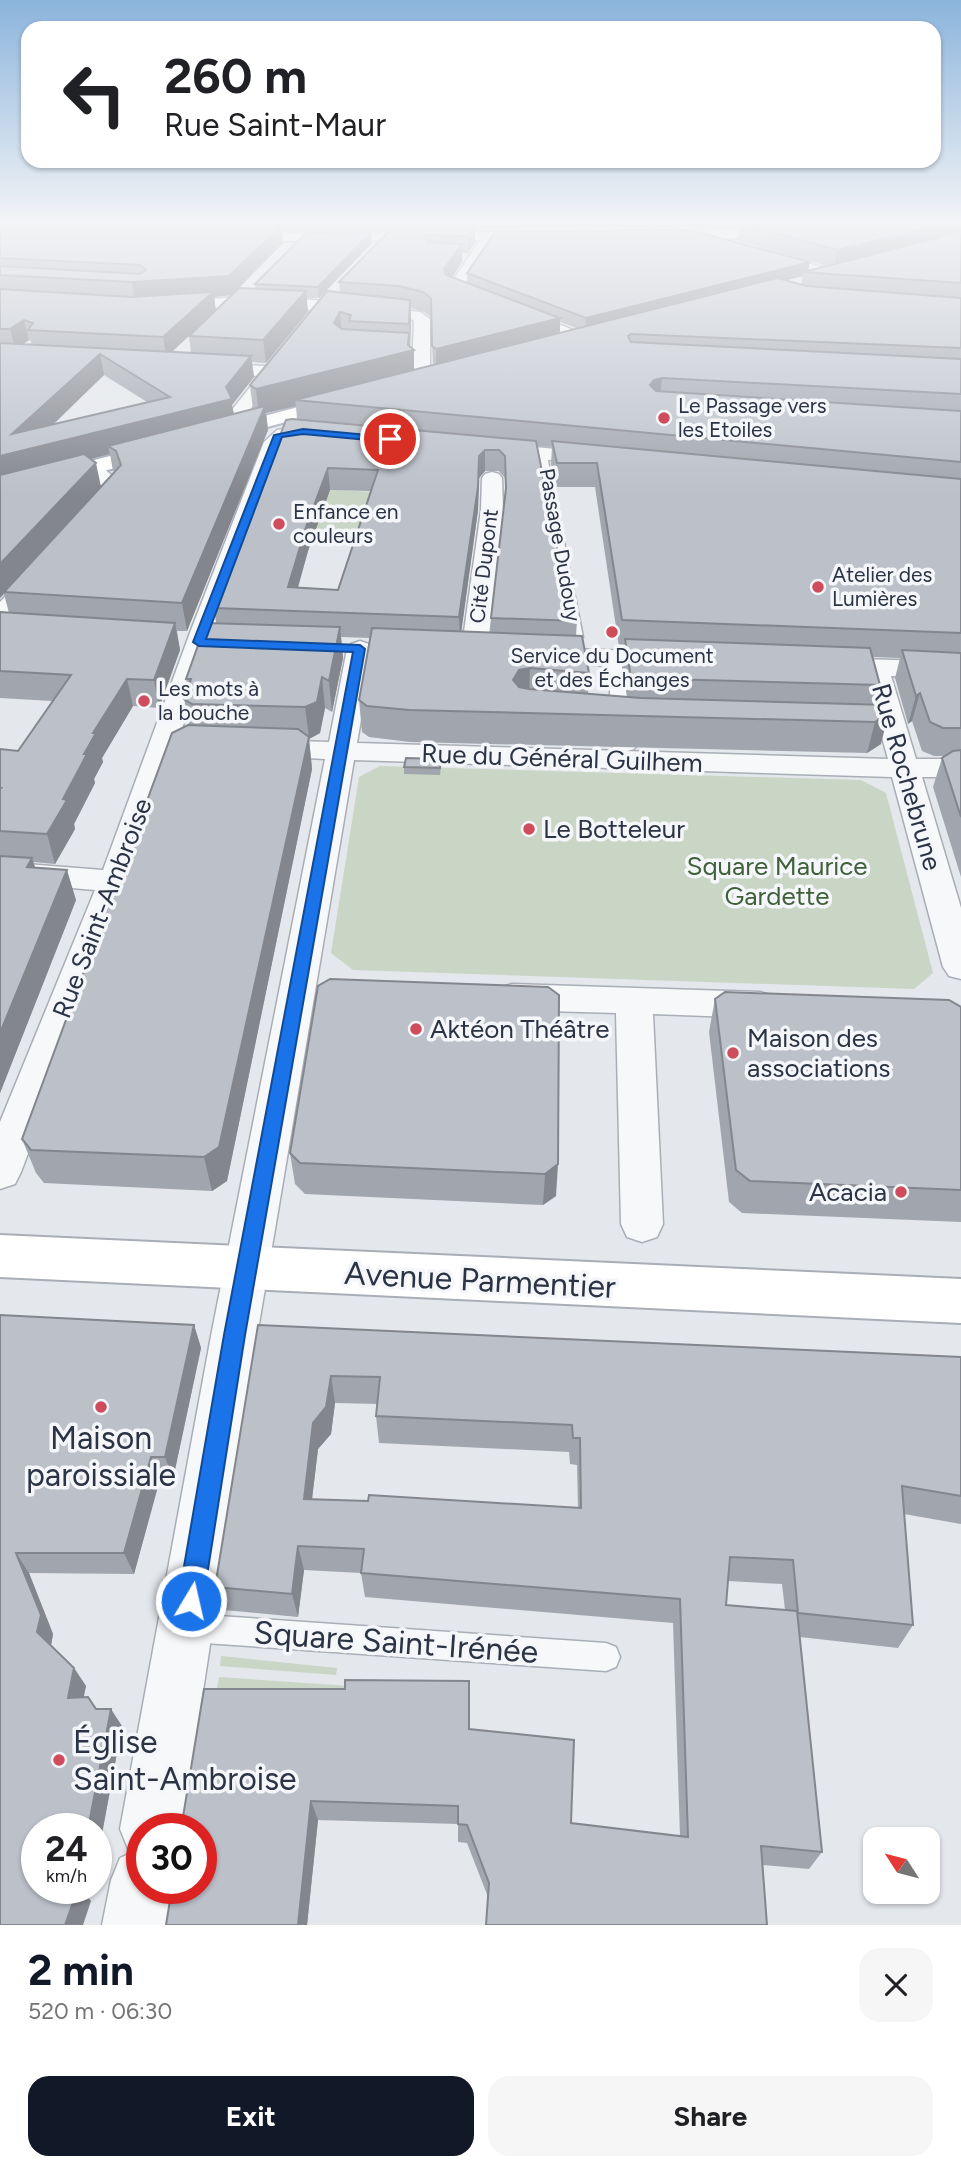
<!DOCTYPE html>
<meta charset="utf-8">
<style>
body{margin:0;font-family:Figtree,sans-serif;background:#f6f6f6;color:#202124;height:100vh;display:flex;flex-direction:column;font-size:26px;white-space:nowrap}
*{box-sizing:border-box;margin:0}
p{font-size:23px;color:#757577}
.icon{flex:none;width:38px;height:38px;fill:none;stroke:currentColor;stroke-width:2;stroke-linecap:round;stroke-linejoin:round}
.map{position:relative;height:1925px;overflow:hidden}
.details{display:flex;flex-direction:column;background:#fff;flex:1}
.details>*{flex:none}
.top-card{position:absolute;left:21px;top:21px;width:920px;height:147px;border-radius:21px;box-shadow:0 2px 5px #0004;background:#fff;color:#202124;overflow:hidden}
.needle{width:46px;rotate:306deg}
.controls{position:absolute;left:863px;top:1827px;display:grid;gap:14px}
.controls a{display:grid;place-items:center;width:77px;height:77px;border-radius:14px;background:#fff;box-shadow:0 2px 5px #0004;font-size:35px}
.speed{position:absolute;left:21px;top:1813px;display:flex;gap:14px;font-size:35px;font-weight:700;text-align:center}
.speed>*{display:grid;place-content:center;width:91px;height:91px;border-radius:50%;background:#fff;box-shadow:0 2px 5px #0004;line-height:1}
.speed small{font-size:18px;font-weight:400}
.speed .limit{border:10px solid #d22;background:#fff;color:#111}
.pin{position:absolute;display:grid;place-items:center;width:60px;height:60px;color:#fff;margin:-30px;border:4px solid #fff;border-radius:50%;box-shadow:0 2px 7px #0007}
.me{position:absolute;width:77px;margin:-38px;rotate:9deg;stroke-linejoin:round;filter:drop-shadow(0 0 5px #0008)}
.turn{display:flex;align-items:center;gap:24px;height:147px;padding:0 28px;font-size:32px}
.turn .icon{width:91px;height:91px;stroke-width:2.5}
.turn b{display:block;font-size:49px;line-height:60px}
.round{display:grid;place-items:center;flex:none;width:74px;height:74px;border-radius:21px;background:#f6f6f6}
.headline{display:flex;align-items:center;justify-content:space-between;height:119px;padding:0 28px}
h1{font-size:42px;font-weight:700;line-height:52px;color:#111827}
.primary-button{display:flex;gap:14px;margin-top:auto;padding:14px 28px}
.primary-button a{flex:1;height:80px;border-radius:21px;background:#111827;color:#fff;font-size:28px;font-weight:700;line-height:80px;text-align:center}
.primary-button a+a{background:#f6f6f6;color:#202124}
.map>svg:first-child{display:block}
.green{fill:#c9d6c5}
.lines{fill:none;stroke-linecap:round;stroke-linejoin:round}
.lane-casing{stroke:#a9aeb6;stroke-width:3}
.street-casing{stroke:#a9aeb6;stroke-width:3}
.secondary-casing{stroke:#a9aeb6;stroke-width:4}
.primary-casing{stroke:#a3abb8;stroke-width:4}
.lane{fill:#f7f8fa;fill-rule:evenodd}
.street{fill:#f7f8fa;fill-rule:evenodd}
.secondary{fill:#fff;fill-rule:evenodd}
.primary{fill:#fff;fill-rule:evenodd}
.wall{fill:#a1a5ad;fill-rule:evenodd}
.shaded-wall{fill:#83868d}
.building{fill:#bbc0c9;stroke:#83868d;stroke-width:2;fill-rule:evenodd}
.route{fill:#1a73e8;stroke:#114b97;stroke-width:2}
.poi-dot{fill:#ce4c5b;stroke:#f4f6f9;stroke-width:2.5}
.labels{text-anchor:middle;stroke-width:7;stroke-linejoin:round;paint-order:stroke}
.far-poi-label{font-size:21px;fill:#2b3444;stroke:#f4f6f9;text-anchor:start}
.far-street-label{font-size:21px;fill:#2b3444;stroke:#f4f6f9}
.street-label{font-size:26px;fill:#2b3444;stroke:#f4f6f9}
.poi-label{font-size:26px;fill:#2b3444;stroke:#f4f6f9;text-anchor:start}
.park-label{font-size:26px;fill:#3f6039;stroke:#f4f6f9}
.near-street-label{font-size:32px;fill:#2b3444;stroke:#f4f6f9}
.near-poi-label{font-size:32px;fill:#2b3444;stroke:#f4f6f9}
</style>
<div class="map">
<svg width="961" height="1925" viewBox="0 0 961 1925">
<rect width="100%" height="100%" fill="#e4e7ec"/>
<g class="green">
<polygon points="330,490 380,492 424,545 310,544"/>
<polygon points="380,766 861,780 886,793 933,973 914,989 353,970 331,953 359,777"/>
<polygon points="221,1656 337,1668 336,1675 220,1666"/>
<polygon points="219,1677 350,1686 350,1710 213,1710"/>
</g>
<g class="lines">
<defs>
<g id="lane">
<polygon points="544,452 552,454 548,461 583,637 577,641 571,637 538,461"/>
<polygon points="190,1614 606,1643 616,1647 620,1657 616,1667 606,1671 190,1642 180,1638 176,1628 180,1618"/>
</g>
<g id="street">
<polygon points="675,225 689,225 697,232 839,272 841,275 834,279 687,238"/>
<polygon points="490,232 497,236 463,287 589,336 591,339 589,342 577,342 449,292 447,289 485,233"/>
<polygon points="238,297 313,300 420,312 430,319 430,368 441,377 432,382 412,370 414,321 411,319 313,310 238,307 168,312 160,307 168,302"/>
<polygon points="280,355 288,360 249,411 267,424 258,430 234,418 231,411 259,376 204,373 195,368 204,363 267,366 274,356"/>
<path d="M305 425 327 427 337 433C324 447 299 430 283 443L215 630 131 881 21 1172 15 1184 0 1189V1122L95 890 0 882V862L103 870 191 630 264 442 277 430Z"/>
<polygon points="491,443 599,453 606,455 609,459 606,463 599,465 484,453 481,449 484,445"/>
<path d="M90 461 97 463 126 487C116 501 102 524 83 520L80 515 104 488 80 467 83 463Z"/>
<polygon points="492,472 499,474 502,478 503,510 487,653 483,658 474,661 465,658 461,653 481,510 482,478 485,474"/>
<polygon points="40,566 48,568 52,573 9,622 0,624 0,602 32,568"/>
<polygon points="360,641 369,644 373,649 357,743 888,759 865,675 819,672 815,666 819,660 828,658 961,662 961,678 891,676 916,759 961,759 961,777 922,777 961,908 961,979 949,976 943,967 892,777 354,760 257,1336 182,1829 142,1829 142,1888 172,1888 166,1925 102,1925 111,1880 120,1858 133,1852 129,1851 120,1829 211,1336 325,759 254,755 250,749 254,743 264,740 329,742 347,649 351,644"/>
<polygon points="538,648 671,652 680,655 684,660 680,665 636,667 638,743 634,749 624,752 614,749 610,743 610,666 529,661 525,656 529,651"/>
<polygon points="512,984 760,992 773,996 778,1005 773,1014 760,1018 653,1014 663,1224 657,1237 642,1242 627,1237 621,1224 616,1013 512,1010 499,1006 494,997 499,988"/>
</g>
<polygon id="secondary" points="0,1235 961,1279 961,1323 0,1277"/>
<g id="primary">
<polygon points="522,225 649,227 642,231 548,232 553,236 546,240 232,241 225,237 232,233 525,232 520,228"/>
<polygon points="791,230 796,231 796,237 655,239 648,235 655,231"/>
<polygon points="347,394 354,396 357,400 354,404 215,441 208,439 204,435 208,431"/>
<polygon points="161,443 169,444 172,449 169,454 0,498 0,484"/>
</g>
</defs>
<use href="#lane" class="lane-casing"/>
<use href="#street" class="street-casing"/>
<use href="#secondary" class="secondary-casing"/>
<use href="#primary" class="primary-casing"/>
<use href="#lane" class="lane"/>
<use href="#street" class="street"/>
<use href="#secondary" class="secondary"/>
<use href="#primary" class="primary"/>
</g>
<g class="wall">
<path d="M0 225H146L145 227H161L159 225H218L217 226H229V225H579V228L475 229V242L468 253H462V262L452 277 467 283V273L809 271 827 266 738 241 740 228H696L693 225H961V877L933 787 942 758 944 756H934L922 751 912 721 908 724 895 678 900 658 872 657 880 685 875 705 881 744 867 753 410 742 369 737 362 732 359 700 371 638 341 637 343 658 332 712 325 708 320 733 309 739 312 769 227 1181 212 1191 44 1183 36 1173 22 1139 189 725 184 699 188 688 186 679 216 623 214 608 297 419 296 406 266 413 268 430 187 631H177L180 650 159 708 133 706 102 758 103 762 94 779 95 783 74 824 75 829 55 864 33 862 35 867 76 900 0 1093V749L18 751 52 701 0 698V612L9 613 4 594 0 598ZM282 230H390L339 282 340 292 250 385 253 410 234 414 232 405 254 377 252 362 266 363 308 312 306 298H319L372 243 255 284V289L216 311 214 297 232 295 283 243ZM803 276 801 285 785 280ZM411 308 424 312 431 317 433 366 414 370 410 347ZM560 322 571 326 578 329 560 333ZM189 336 191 353 172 352ZM29 340 31 341V345L23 344ZM104 375 147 402 53 425ZM537 446 552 447 551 464 556 487H595L619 647H624L622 668 627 697 588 694 589 673 576 636 577 621 570 613ZM110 454 113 471 115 472 101 487 90 459ZM485 471H499L505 478V495L491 618V633L461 632 478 510 479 478ZM330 490 371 491 338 590 298 588 308 551Z"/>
<polygon points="588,225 674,225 674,228 589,228"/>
<polygon points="441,765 440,775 404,774 404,767"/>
<polygon points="472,984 556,1196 543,1205 305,1194 295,1184 290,1153"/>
<polygon points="715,999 961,1007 961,1222 742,1213 729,1202 709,1032"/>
<polygon points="0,1315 194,1325 201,1348 173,1479 160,1479 134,1574 29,1573 53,1634 51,1645 74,1668 86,1686 83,1697 96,1709 122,1726 96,1866 96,1829 87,1897 91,1901 0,1925"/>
<path d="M258 1325 961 1357V1524L904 1514 913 1625 898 1648 800 1637 822 1852 809 1869 763 1865 488 1897 467 1843 458 1842V1824L318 1820 307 1925H166L201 1829 470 1729 571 1823 680 1836 673 1623 365 1597 361 1573 304 1570 298 1617 224 1610 215 1587ZM335 1403 378 1404 376 1416 379 1443 569 1452 570 1464 577 1465 578 1508 312 1499 318 1449 331 1434ZM728 1581 782 1584 785 1610 726 1605Z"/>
</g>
<g class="shaded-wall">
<polygon points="475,225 475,242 468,253 468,236"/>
<polygon points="939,225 961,225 961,236 834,268 837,250"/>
<polygon points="281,226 283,243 232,295 214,297 216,311 166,357 163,337 135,301 132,282"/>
<polygon points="371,232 372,243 319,298 318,287"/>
<polygon points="462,244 462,262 445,288 444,269"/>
<polygon points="810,262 808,272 803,272 803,276 585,332 586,318"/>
<polygon points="306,291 308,312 266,363 263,340"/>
<polygon points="410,300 411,323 410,348 409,324"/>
<polygon points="340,312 342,336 334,323"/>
<polygon points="560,318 560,338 436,370 436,349"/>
<polygon points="24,320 29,340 15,349 10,329"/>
<polygon points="409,333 410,351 414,350 414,375 295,400 296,406 266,413 268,430 187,631 182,603 259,415 256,389"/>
<polygon points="100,354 104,375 26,450 226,387 251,356 254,377 232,405 235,421 116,451 108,446 110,454 0,482 0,456 12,434"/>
<polygon points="662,378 660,399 650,385 654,380"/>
<polygon points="485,450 485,471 479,478 478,510 460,641 459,617 479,456"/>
<polygon points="96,463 101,487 0,598 0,564"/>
<polygon points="328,468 330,490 308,551 291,611 288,587 306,527"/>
<polygon points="175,623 180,650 159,708 154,680"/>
<polygon points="340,627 343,658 332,712 329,681"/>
<polygon points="530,668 529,699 513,680 519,670"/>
<polygon points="322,677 325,708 320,733 309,739 312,769 227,1181 212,1191 204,1157 309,737 305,707"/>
<polygon points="127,679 133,706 102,758 103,762 94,779 95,783 74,824 75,829 55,864 47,834 93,733"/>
<polygon points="920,693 912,721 908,724 916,696"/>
<polygon points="889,712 881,744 867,753 875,722"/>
<polygon points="32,858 42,888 27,867"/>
<polygon points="67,870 76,900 0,1093 0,1033"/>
<polygon points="558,1164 556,1196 543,1205 545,1174"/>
<polygon points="194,1325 201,1348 173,1479 165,1457"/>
<polygon points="331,1376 335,1403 331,1434 318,1449 309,1524 304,1499 313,1423"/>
<polygon points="151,1457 160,1479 134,1574 124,1553"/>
<polygon points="298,1546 304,1570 298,1617 292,1594"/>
<polygon points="16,1553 29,1573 53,1634 50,1651 37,1632"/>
<polygon points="74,1668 86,1686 80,1716 68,1698"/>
<polygon points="111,1709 122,1726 96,1866 96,1829 88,1829"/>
<polygon points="311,1801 318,1820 307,1925 298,1925"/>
<polygon points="74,1888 90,1888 87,1897 91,1901 83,1925 65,1925"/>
</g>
<g class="building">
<polygon points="0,225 45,225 78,227 281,226 229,276 132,282 0,275 0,266 140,274 146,270 140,265 0,258"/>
<polygon points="475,225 468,236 425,235 428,242 462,244 444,269 446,275 560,318 436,349 432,346 431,298 423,292 399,286 339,282 394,226"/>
<polygon points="747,225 939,225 837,250"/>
<polygon points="689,230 810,262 586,318 467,273 496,231"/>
<polygon points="371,232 318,287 255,284 306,233"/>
<polygon points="961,232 961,283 803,272"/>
<polygon points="777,278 807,286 961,298 961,348 631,334 628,336 631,342 961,359 961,394 662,378 654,380 650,385 656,391 961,411 961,462 295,400"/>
<polygon points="239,288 306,291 263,340 189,336"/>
<polygon points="0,289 131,297 213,292 163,337 28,330 33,323 24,320 10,329 0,329"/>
<polygon points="327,291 410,300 409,324 349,321 351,315 340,312 334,323 342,329 409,333 408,345 414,350 256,389 250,385"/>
<path d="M0 343 251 356 226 387 232 399 0 456ZM100 354 170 397 12 434Z"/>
<polygon points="265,406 182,603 4,592 121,465 116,451 108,446"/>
<path d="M292 419 536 441 570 613 577 621 491 618 506 488 505 456 499 450H485L479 456 478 487 459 617 214 608 286 420ZM328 468 378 470 338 590 288 587 306 527Z"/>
<polygon points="552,441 961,479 961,633 622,620 597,463 557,463"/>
<polygon points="84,454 96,463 0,564 0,475"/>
<polygon points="0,612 175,623 154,680 127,679 93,733 96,733 84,754 87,754 63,799 67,800 47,834 0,831 0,789 1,788 0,788 0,749 18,751 71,675 0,671"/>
<polygon points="206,623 340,627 329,681 322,677 317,702 305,707 192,704 184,699 191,679 186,679"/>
<polygon points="372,628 582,636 589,673 530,668 519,670 513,680 519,687 529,689 641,698 887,705 889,712 875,722 409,710 367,706 359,700"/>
<polygon points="625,639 870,648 880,685 631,678"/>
<polygon points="902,650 961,653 961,728 943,728 930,722 920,693 916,696"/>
<polygon points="188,725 298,729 309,737 219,1147 204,1157 31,1150 22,1139 172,733"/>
<polygon points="961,750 961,817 942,758 953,751"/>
<polygon points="406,758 441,759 440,768 404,767"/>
<polygon points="0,856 32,858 27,867 67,870 0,1033"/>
<polygon points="330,979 548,987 559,995 558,1164 545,1174 300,1163 290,1153 318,986"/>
<polygon points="725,992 949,1000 961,1007 961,1190 750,1181 736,1170 715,999"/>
<polygon points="0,1315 194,1325 165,1457 151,1457 124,1553 16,1553 41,1615 37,1632 74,1668 68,1698 88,1697 96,1709 111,1709 88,1829 37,1829 37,1888 78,1888 65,1925 0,1925"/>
<path d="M258 1325 961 1357V1496L902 1486 913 1625 798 1613 793 1560 730 1557 726 1605 797 1611 822 1852 761 1846 767 1925H486L489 1883 467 1825 458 1824V1806L311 1801 298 1925H166L172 1888H201V1829H181L204 1689H345V1680L469 1681V1729L574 1740 571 1823 688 1837 680 1599 361 1573 364 1549 298 1546 292 1594 215 1587ZM331 1376 380 1377 376 1416 572 1425 573 1438H580L581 1508 369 1495 368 1501 304 1499 313 1423 326 1407Z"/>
</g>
<linearGradient id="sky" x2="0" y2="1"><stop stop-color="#8bb4dc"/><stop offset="0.45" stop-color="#f3f4f6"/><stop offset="1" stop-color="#f3f4f6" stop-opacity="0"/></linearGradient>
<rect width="961" height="495" fill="url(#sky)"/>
<polygon class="route" points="303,429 390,437 395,439 390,442 303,434 282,437 206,639 360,645 365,649 245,1335 203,1601 199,1610 191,1613 182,1610 178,1601 224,1335 353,652 199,646 193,642 274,435"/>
<g class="poi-dot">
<circle cx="664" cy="418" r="7"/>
<circle cx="279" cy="524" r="7"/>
<circle cx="818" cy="587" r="7"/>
<circle cx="612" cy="632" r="7"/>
<circle cx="144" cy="701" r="7"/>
<circle cx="529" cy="829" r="7"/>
<circle cx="416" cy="1029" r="7"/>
<circle cx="733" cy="1053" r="7"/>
<circle cx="901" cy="1192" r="7"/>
<circle cx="101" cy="1407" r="7"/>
<circle cx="59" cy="1760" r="7"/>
</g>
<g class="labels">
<g class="far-poi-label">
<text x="678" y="413">Le Passage vers<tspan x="678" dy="24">les Etoiles</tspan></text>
<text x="293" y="519">Enfance en<tspan x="293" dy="24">couleurs</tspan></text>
<text x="832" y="582">Atelier des<tspan x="832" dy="24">Lumières</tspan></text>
<text x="612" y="663" text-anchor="middle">Service du Document<tspan x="612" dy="24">et des Échanges</tspan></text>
<text x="158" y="696">Les mots à<tspan x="158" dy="24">la bouche</tspan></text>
</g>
<g class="far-street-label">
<text transform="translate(560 545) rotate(80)" y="7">Passage Dudouy</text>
<text transform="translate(484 566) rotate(-83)" y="7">Cité Dupont</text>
</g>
<g class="street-label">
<text transform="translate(562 758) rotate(2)" y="9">Rue du Général Guilhem</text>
<text transform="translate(907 777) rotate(74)" y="9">Rue Rochebrune</text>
<text transform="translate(102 908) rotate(-69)" y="9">Rue Saint-Ambroise</text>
</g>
<g class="poi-label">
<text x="543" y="838">Le Botteleur</text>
<text x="430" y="1038">Aktéon Théâtre</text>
<text x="747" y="1047">Maison des<tspan x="747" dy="30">associations</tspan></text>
<text x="887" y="1201" text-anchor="end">Acacia</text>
</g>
<g class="park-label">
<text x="777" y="875">Square Maurice<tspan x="777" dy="30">Gardette</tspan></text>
</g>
<g class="near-street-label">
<text transform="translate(480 1280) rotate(3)" y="11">Avenue Parmentier</text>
<text transform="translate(396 1642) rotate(4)" y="11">Square Saint-Irénée</text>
</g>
<g class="near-poi-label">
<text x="101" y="1449">Maison<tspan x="101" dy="37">paroissiale</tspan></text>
<text x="73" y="1753" text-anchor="start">Église<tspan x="73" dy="37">Saint-Ambroise</tspan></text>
</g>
</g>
</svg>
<div class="controls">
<a><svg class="needle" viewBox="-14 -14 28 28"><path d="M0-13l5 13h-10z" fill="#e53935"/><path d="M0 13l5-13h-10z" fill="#757577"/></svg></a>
</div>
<div class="speed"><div>24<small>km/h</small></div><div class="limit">30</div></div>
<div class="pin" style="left:390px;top:439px;background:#d93025"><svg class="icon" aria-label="arrive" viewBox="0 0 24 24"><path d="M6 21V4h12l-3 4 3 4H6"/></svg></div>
<svg class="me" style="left:191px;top:1601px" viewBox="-20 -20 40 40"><circle r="17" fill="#1a73e8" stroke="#fff" stroke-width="3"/><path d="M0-11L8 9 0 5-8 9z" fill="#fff"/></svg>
<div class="top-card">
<div class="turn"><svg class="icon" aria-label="left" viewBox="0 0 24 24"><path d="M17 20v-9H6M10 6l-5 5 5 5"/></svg><div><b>260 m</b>Rue Saint-Maur</div></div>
</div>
</div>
<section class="details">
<div class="headline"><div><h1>2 min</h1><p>520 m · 06:30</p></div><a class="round"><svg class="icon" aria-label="close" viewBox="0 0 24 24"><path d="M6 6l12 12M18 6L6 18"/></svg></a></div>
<div class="primary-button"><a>Exit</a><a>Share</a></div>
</section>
